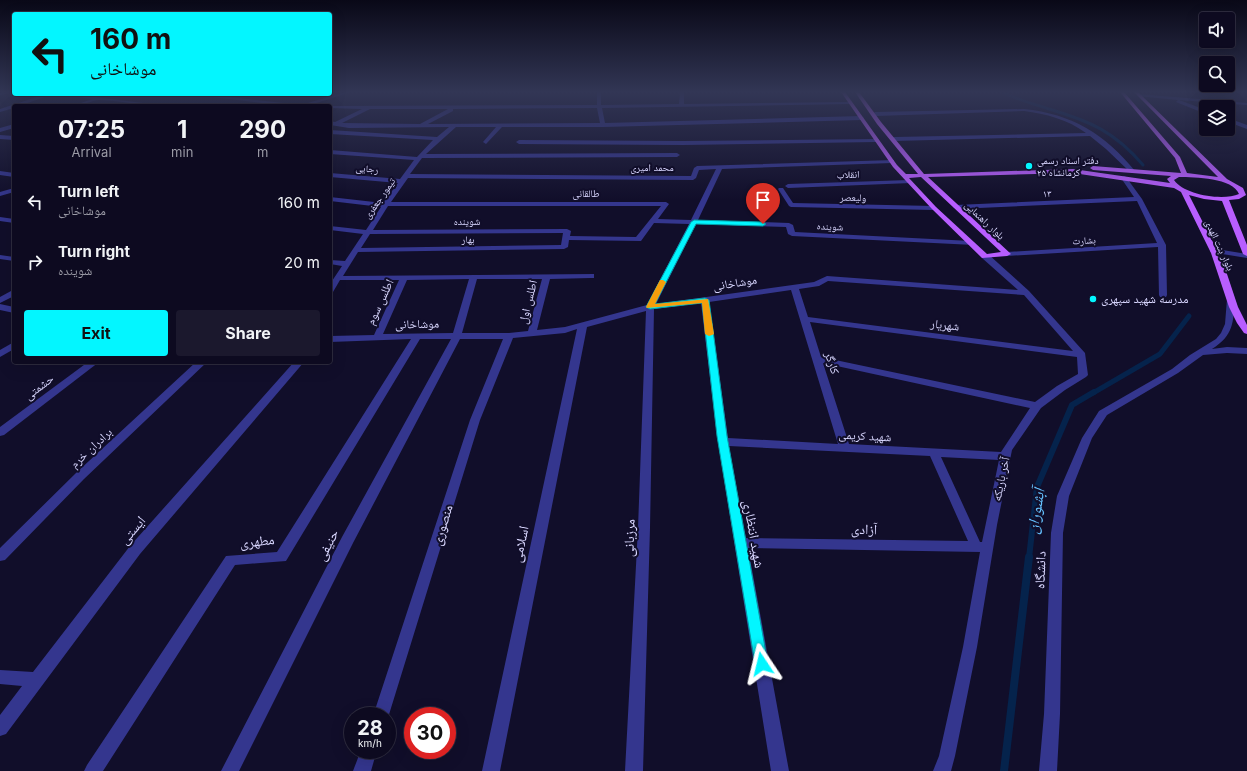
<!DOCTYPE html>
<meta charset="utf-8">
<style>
body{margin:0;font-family:Inter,"Noto Naskh Arabic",sans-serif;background:#1b182d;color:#f1f3f6;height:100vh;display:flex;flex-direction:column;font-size:15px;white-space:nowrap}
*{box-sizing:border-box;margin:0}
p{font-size:13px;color:#9a9aa5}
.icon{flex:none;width:22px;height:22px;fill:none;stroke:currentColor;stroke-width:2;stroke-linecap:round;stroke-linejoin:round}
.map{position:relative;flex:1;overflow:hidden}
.details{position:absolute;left:12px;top:104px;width:320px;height:260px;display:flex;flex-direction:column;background:#0d0a20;border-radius:4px;box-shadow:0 4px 16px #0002,0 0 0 1px #2d2b3e}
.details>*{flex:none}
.hud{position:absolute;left:12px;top:12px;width:320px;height:84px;border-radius:4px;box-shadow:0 4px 16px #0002,0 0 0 1px #2d2b3e;background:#03f6ff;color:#111;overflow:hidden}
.tools{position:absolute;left:1199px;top:12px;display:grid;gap:8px}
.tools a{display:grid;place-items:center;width:36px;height:36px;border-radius:4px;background:#0d0a20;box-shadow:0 4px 16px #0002,0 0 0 1px #2d2b3e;font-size:20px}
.speed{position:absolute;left:344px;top:707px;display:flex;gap:8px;font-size:20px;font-weight:700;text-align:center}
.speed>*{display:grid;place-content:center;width:52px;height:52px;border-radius:50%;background:#0d0a20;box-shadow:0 4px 16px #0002,0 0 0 1px #2d2b3e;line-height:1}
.speed small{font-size:10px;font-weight:400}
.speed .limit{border:6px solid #d22;background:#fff;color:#111}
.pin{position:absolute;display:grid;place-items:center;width:34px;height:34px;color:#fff;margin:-41px -17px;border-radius:50% 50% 50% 0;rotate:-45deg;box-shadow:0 0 4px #0007}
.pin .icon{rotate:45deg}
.me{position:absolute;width:44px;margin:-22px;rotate:350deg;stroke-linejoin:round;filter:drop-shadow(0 0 3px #0008)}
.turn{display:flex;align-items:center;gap:14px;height:84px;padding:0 12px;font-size:18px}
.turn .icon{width:52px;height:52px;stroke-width:2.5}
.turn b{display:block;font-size:28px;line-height:34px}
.eta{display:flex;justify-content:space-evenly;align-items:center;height:68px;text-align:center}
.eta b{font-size:24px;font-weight:700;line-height:28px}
.action{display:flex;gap:8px;margin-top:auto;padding:8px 12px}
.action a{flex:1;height:46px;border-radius:4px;background:#03f6ff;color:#111;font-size:16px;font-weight:700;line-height:46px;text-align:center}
.action a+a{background:#1b182d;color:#f1f3f6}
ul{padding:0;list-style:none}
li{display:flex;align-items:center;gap:12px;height:60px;padding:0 12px}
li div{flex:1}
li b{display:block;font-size:15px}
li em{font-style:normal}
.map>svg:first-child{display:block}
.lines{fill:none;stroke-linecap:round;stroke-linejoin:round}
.stream-far3{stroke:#05234c;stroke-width:3}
.stream-far2{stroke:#05234c;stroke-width:5}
.stream-far1{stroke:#05234c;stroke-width:6}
.stream{stroke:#05234c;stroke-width:8}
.minor{fill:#34368e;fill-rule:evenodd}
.major{fill:#b85eff;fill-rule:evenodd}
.route{fill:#03f6ff;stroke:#02a0a6}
.slow{fill:#f59e0b}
.poi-dot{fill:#03f6ff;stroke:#110e2a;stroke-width:1.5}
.labels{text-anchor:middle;stroke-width:4;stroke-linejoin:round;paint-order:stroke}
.far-poi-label{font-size:10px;fill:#d9d7ff;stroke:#110e2a;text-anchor:start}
.far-street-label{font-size:10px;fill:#d9d7ff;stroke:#110e2a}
.street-label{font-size:12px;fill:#d9d7ff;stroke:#110e2a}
.poi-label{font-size:12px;fill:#d9d7ff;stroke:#110e2a;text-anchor:start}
.near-street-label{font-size:14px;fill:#d9d7ff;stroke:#110e2a}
.near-water-label{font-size:16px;font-style:italic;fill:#65c2ff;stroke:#110e2a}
</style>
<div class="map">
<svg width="1247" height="771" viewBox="0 0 1247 771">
<rect width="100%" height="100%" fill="#110e2a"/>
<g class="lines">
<path class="stream-far3" d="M1003 92C1017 100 1034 104 1049 109 1090 121 1115 132 1143 165"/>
<polyline class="stream-far2" points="1093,393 1160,354 1189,316"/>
<polyline class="stream-far1" points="1029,558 1037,487 1072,405 1094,392"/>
<polyline class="stream" points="1004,771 1029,557"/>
<g class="minor">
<polygon points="11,92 11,93 0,95 0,93"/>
<polygon points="345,92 351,92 307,106 287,106 188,94 203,94 301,105"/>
<path d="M597 92H601V105L679 104 680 92H684V104L850 102 852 103 850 104 602 108 605 123 861 116 864 118 861 120 603 127H502L486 144 483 142 496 127H456L426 154 677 153 680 155 677 157 422 158 410 174 691 176 694 168 697 166 894 160V162L892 163 722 169 698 220 789 223 793 225 795 232 971 241 975 243 974 245 792 236 788 234 786 227 696 224 656 304 814 282 827 276 1018 290 982 258V254H988L1029 291 1085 353 1088 375 1086 377 1065 390 1041 408 1012 450 997 525 977 647 955 756 951 771H933L939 756 963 647 980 552 748 548 789 771H771L717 436 701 303 654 309 650 528 643 771H625L638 528 646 311 587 327 500 771H482L577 329 565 333 513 338 480 420 387 721V716H373L470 420 503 339H460L353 543 239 771H221L342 537 451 339H420L286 561 235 565 103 771H84L87 765 226 556 277 552 411 339 330 342V336L374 335 399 280H340L333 292H330V284L342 266 330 264V260L345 261 363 234 330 230V226L366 230 381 207 330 201V197L383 203 398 183 330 177V173L400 179 414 160 330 154V150L417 157 433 140 330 134V130L437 137 449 127 349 128 330 125V121L335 122 362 109 330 108V106H328L597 105ZM597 108 600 123 428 124 453 111V109ZM370 109H448L420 124 342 123ZM716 169 691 220 658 219 669 204 666 202H391L408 178 693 180 696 178 699 170ZM388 206H661L636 237 570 236 571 231 567 229 373 230ZM654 223 689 224 647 305 565 327 537 330 550 279 591 278H594V274L343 276 358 252 564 249 568 247 569 240 641 241ZM563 233 561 245 361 248 370 234ZM469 279 453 333 383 334 407 280ZM477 279H542L528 331 509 333H462ZM828 281 1024 295 1073 351 808 317 799 289 819 286ZM791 290 838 444 728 438 709 302ZM810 322 1077 357 1078 374 1057 386 1035 402 821 357ZM823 363 1030 408 1001 452 849 444ZM729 446 930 456 968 541 746 538ZM941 457 999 460 982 542H980Z"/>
<polygon points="46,94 53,94 19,106 14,106 14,108 0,112 0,109"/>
<path d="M56 94H71L167 106C144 106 122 101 99 100 92 100 82 106 73 106L92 99Z"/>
<polygon points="1139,94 1247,103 1247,105 1179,100 1206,110 1206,114 1176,102 1178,100 1137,96"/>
<path d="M1024 109C1072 114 1105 134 1135 171L1130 172 1106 149 1090 136 894 141 891 139 894 137 1086 133C1067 119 1046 114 1024 111L875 116 872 114 875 112Z"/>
<polygon points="1228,118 1247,125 1247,129 1228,122"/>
<polygon points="14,124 14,128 0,132 0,128"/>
<polygon points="0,135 14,136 14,140 0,139"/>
<polygon points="878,139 879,140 876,142 683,145 519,144 516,142 519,140 683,141"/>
<polygon points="0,171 14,173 14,177 0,175"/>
<polygon points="1124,176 1126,177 1142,199 1166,245 1167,295 1166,297 1160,297 1159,295 1158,247 1007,256 1003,254 1007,252 1157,243 1137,201 956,209 953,207 956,205 1134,197 1121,178"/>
<polygon points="909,180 912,182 911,183 788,188 785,186 788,184"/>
<polygon points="14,188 14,192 0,196 0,192"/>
<polygon points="779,188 783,188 793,203 934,206 937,208 934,210 791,207 789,206 778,189"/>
<polygon points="0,217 14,219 14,223 0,221"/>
<polygon points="1210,248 1247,254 1247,258 1210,252"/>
<polygon points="0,255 14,257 14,261 0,259"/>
<polygon points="11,291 14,291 14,296 0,303 0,297"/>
<path d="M1231 296 1235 299C1233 323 1234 335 1212 349L1227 347 1247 348V354L1227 353 1203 355 1178 373 1107 415 1092 438 1069 496 1063 533 1060 714 1057 771H1039L1044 714 1051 533 1057 496 1082 438 1099 411 1172 369 1190 355 1216 339 1221 333 1225 324 1227 299Z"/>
<polygon points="0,304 14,307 14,313 0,310"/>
<polygon points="14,342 14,349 0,357 0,350"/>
<polygon points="88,362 99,362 4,435 0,436 0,427"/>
<polygon points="196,362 207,362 84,479 5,560 0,561 0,548 76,473"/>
<polygon points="294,362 304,362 140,554 6,734 0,736 0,715 22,686 0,684 0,670 33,672 130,546"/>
<polygon points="361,750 377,750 371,771 353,771"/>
</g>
<path class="major" d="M841 92H845L897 165 906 174H918L877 124 855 92H859L881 122 924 174 1073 169 1170 183 1167 179 1171 176 1093 170 1090 168 1093 166 1181 173 1175 158 1120 92H1124L1180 157 1187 173 1218 177 1134 92H1138L1227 179 1243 188 1246 195 1239 199 1229 200 1247 245V256L1243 254 1222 201 1204 199 1189 195 1223 262 1238 307 1247 325V334L1244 333 1237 323 1229 307 1211 253 1181 192 1174 188 1073 173 928 177 1011 254 1007 256 982 258 932 209 893 167ZM921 177 1001 252 987 254 936 207 909 178ZM1179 177C1195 177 1233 178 1239 194 1223 201 1184 195 1174 180Z"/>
</g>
<linearGradient id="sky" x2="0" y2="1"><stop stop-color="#090817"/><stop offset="0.46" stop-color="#323655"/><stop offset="1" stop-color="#323655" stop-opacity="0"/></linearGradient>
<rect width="1247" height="200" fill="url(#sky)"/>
<polygon class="route" points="694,220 763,222 766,224 763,226 696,224 655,304 705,298 709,300 727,436 768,664 766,669 762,671 757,669 755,664 717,436 702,303 650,309 646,307 691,222"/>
<polygon class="slow" points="660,280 663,280 666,282 655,304 708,299 714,334 712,335 709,336 705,334 702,303 647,308 646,307"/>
<g class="poi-dot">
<circle cx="1029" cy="166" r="4"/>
<circle cx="1093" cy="299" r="4"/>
</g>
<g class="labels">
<g class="far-poi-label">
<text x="1037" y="164">دفتر اسناد رسمی<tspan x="1037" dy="12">۲۵ کرمانشاه</tspan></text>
</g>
<g class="far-street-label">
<text x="652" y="171">محمد امیری</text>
<text transform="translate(367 168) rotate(5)" y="4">رجایی</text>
<text transform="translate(848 174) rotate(-2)" y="4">انقلاب</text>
<text x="586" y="197">طالقانی</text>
<text transform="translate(1047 193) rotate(-2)" y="4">۱۳</text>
<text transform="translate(853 197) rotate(1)" y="4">ولیعصر</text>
<text transform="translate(379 198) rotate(-55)" y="4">تیمور جعفری</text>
<text transform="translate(985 220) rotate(43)" y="4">بلوار راهنمایی</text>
<text x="467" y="225">شوینده</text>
<text transform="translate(830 226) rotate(3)" y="4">شوینده</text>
<text transform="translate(468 239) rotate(-1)" y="4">بهار</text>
<text transform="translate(1084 240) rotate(-3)" y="4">بشارت</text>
<text transform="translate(1220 245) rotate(65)" y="4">بلوار بنت الهدی</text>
</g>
<g class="street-label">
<text transform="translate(735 283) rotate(-9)" y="4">موشاخانی</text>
<text transform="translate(380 302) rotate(-65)" y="4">اطلس سوم</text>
<text transform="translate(528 302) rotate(-76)" y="4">اطلس اول</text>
<text transform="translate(417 324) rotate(-1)" y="4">موشاخانی</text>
<text transform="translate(945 325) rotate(7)" y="4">شهریار</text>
<text transform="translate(832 363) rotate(72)" y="4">کارگر</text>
<text transform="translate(39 387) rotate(-37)" y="4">حشمتی</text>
<text transform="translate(865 436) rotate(3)" y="4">شهید کریمی</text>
<text transform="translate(91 448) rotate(-43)" y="4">برادران خرم</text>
<text transform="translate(1001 479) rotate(-78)" y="4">آخر باریکه</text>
</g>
<g class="poi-label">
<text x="1101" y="303">مدرسه شهید سپهری</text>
</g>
<g class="near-street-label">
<text transform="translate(442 525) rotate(-73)" y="5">منصوری</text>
<text transform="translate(864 529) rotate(1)" y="5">آزادی</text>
<text transform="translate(132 530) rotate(-50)" y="5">ایستی</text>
<text transform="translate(754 534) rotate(80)" y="5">شهید انتظاری</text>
<text transform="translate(629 538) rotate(-88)" y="5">مرزبانی</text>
<text transform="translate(257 541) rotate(-6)" y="5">مطهری</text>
<text transform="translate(520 544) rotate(-78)" y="5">اسلامی</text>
<text transform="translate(327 545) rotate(-63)" y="5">حنیفی</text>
<text transform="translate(1040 570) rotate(-88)" y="5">دانشگاه</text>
</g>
<g class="near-water-label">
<text transform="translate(1035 511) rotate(-81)" y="6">آبشوران</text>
</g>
</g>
</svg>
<div class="tools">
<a><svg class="icon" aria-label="sound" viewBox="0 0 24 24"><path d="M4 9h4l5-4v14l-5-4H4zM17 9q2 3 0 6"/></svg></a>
<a><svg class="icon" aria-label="search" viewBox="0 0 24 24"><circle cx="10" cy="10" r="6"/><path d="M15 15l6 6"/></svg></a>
<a><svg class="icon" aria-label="layers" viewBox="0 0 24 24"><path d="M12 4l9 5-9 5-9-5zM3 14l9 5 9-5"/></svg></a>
</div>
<div class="speed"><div>28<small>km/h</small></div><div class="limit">30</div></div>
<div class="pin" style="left:763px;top:224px;background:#d93025"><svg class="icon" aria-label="arrive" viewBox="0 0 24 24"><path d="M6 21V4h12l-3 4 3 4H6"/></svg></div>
<svg class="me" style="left:762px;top:664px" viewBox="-20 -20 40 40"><path d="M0-17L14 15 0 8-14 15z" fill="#03f6ff" stroke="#fff" stroke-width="4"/></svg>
<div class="hud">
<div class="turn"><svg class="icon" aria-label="left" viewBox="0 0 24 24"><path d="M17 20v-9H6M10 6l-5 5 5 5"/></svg><div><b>160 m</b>موشاخانی</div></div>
</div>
<section class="details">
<div class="eta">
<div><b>07:25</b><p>Arrival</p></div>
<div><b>1</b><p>min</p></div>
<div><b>290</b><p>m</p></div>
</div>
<ul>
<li><svg class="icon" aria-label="left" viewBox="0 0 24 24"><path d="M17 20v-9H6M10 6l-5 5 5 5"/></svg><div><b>Turn left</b><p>موشاخانی</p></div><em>160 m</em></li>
<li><svg class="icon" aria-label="right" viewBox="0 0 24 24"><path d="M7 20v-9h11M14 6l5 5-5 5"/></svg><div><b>Turn right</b><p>شوینده</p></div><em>20 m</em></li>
</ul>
<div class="action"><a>Exit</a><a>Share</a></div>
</section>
</div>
